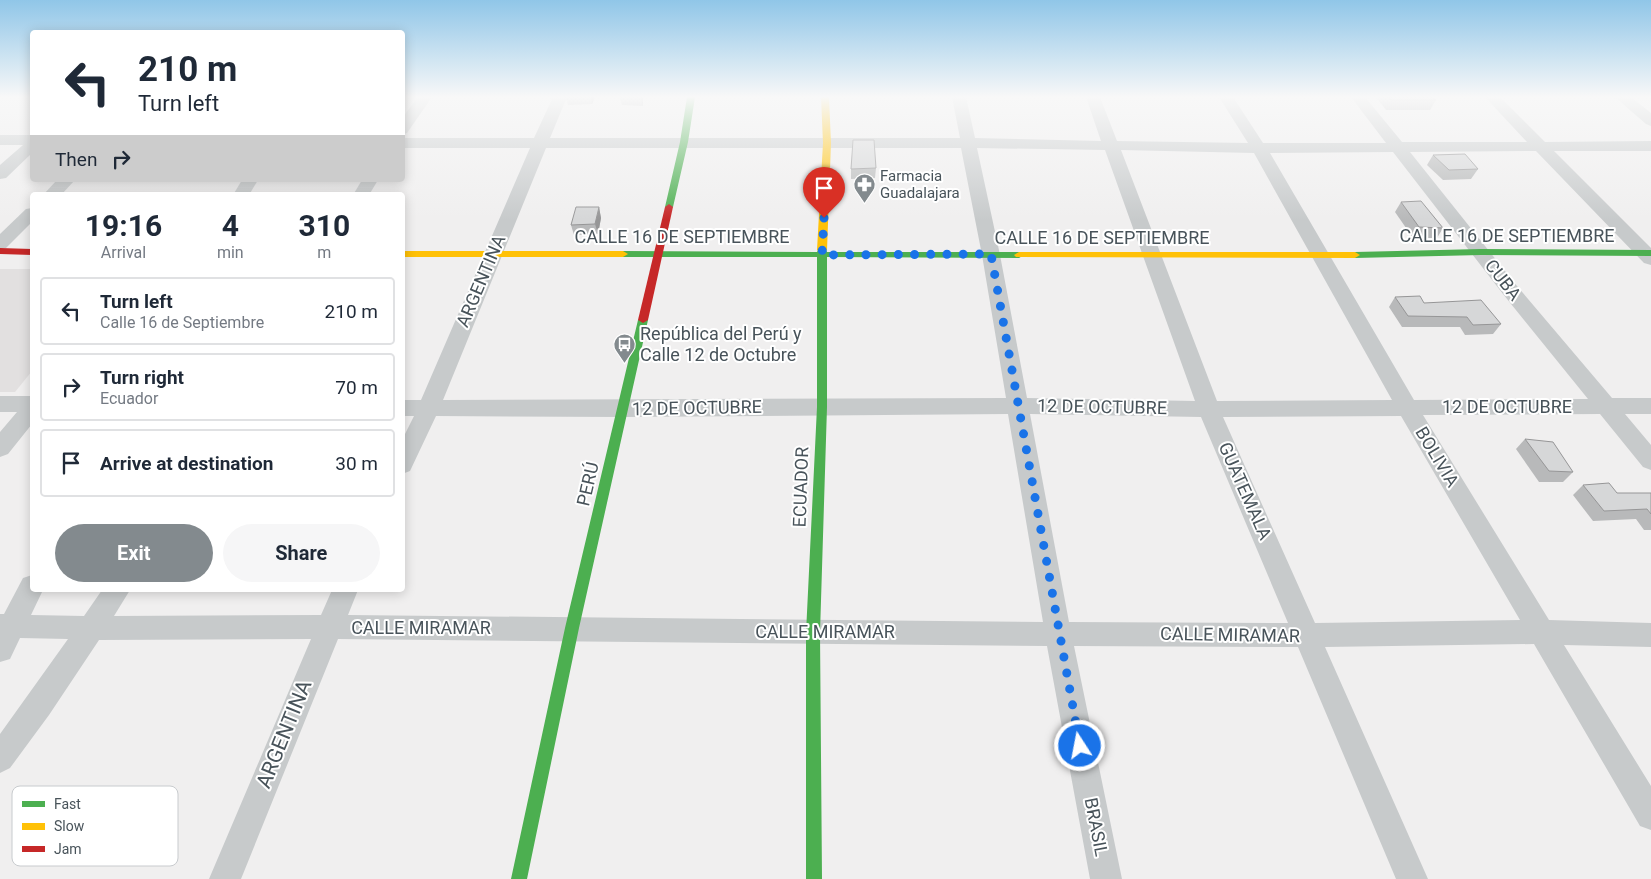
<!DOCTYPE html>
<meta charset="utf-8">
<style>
body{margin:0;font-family:Roboto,sans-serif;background:#f6f6f7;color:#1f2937;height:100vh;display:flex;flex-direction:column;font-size:19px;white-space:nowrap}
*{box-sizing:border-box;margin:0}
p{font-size:16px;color:#747a83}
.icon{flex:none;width:28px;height:28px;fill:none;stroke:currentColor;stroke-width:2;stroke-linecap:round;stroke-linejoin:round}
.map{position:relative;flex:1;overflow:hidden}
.panel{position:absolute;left:30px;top:192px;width:375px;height:400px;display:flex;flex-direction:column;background:#fff;border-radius:5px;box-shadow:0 2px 12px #0003}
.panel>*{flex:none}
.banner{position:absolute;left:30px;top:30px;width:375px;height:152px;border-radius:5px;box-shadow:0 2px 12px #0003;background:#fff;color:#1f2937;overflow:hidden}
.pin{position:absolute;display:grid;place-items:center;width:42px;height:42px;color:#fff;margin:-51px -21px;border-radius:50% 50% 50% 0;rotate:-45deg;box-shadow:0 0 5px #0007}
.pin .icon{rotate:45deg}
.me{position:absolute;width:55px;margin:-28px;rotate:349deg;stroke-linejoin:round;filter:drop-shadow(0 0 4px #0008)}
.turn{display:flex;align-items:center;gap:18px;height:105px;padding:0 25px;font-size:22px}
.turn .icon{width:65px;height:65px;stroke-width:2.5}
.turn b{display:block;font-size:35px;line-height:42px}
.then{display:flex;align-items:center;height:48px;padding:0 25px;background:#0003;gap:10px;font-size:19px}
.eta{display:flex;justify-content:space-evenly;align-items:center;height:85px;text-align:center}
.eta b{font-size:30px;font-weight:700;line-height:35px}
.button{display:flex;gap:10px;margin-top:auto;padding:10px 25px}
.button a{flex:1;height:58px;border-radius:30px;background:#838a8e;color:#fff;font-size:20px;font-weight:700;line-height:58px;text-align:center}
.button a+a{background:#f6f6f7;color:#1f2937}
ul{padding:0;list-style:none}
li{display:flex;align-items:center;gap:15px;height:68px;margin:0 10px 8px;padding:0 15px;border:2px solid #e0e1e3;border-radius:5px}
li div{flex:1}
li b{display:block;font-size:19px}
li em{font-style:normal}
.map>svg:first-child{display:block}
.education{fill:#e2e0e0}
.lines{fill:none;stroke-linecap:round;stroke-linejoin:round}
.street{fill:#c7cacb;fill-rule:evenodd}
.fast{fill:#4caf50;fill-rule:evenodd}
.slow{fill:#ffc107;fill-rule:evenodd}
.jam{fill:#c62828;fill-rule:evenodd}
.wall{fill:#b8b9ba}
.shaded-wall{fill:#969697}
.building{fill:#d6d7d8;stroke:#969697}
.route{stroke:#1a73e8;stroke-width:9;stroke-dasharray:0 16.2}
.labels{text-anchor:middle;stroke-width:4;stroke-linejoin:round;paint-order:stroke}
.far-poi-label{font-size:15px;fill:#48535a;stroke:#fff;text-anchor:start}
.street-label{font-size:18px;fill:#48535a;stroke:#fff}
.poi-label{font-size:18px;fill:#48535a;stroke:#fff;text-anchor:start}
.near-street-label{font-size:21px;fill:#48535a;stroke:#fff}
.key{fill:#fff;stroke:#c8cbce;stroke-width:1}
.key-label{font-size:14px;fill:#48535a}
</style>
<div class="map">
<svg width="1651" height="879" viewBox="0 0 1651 879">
<rect width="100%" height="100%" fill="#f0efef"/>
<polygon class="education" points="0,269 32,269 32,371 15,392 0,392"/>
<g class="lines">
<g class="street">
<polygon points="418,97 432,97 407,133 402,135 402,118"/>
<path d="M553 97H567L550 138H960L952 97H966L975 138 1101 141 1086 97H1100L1117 141 1248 143 1219 97H1233L1263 143H1386L1351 97H1365L1402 142H1527L1485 97H1500L1545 142 1651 141V151H1554L1651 248V265L1644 263 1536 151 1410 152 1517 286 1612 398H1651V414H1625L1651 445V470L1643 467 1600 414 1423 415 1549 620 1651 623V647L1564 645 1651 786V830L1640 826 1534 644 1325 647 1428 879H1396L1298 647 1074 646 1122 879H1090L1047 646 338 639 241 879H209L311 639 99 640 49 715 10 768 0 773V734L68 639 20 638 10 659 0 662V614H4L23 578 32 575V590H43L31 615 84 616 102 590H130L114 616 321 615 332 590H358L348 615 1043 622 1008 414 623 417 436 416 410 471 402 474V440L414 416H402V400H421L530 148H402V138H534ZM546 148H961L982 255 1006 398 443 400ZM977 148 1105 150 1195 401 1027 398 1000 255ZM1121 150 1254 153 1392 400 1217 401ZM1393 152 1503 294 1588 399 1414 400 1270 153ZM1030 414 1201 417 1288 623 1069 622ZM1401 416 1520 620 1315 623 1223 417Z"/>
<polygon points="1615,97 1631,97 1651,113 1651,126 1646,124"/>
<polygon points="0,135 32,135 32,153 6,178 0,179 0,165 23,145 0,145"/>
<polygon points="57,180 75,180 61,195 43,195"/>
<polygon points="242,180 258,180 249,195 233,195"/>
<polygon points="362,180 378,180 369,195 353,195"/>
<polygon points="32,208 32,222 6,248 0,249 0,234 26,209"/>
<polygon points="0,396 32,396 32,424 8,454 0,457 0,432 17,412 0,412"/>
</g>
<g class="fast">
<polygon points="687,97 695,97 688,142 673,207 669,210 665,207 680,142"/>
<polygon points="822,247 825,248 827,252 1019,252 1024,255 1019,258 827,257 827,407 820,633 822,879 806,879 806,633 817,407 817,257 623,257 618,254 623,251 817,252 819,248"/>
<polygon points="1481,249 1651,250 1651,256 1481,255 1355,258 1350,255 1355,252"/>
<polygon points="643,317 648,320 579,628 527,879 511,879 565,628 638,320"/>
</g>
<g class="slow">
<polygon points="821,97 829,97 831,143 827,250 822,253 817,250 823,143"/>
<polygon points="402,251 623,251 628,254 623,257 402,257"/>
<polygon points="1019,252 1355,252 1360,255 1355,258 1016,257 1014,255"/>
</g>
<g class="jam">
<polygon points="669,204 673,207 648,320 643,323 638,320 665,207"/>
<polygon points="0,248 32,249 32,255 0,254"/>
</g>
</g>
<g class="wall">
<polygon points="566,97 595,97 592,104 568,105"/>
<polygon points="620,97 643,97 643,106 622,105"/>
<polygon points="1376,97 1432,97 1436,100 1430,110 1386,110"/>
<polygon points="1433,155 1478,169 1471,179 1443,180 1427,165"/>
<polygon points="876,168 875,178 851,179 851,169"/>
<polygon points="1401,202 1443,228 1437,238 1413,238 1395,212"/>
<polygon points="599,207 601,218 598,234 574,235 571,225"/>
<polygon points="1395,297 1424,303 1501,324 1493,334 1465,335 1460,327 1402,327 1389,307"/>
<polygon points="1525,439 1573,472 1563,482 1539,482 1516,449"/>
<polygon points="1583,485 1617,493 1651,493 1651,530 1644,530 1636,519 1593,521 1573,495"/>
</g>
<g class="shaded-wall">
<polygon points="591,97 595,97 592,104"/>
<polygon points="641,97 643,97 643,106"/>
<polygon points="599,207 601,218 598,234 595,224"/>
</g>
<g class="building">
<polygon points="1389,97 1432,97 1436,100 1391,100"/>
<polygon points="853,140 874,140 876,168 851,169"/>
<polygon points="1465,154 1478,169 1449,170 1433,155"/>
<polygon points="1421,201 1443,228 1419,227 1401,202"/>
<polygon points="576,207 599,207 595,224 571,225"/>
<polygon points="1420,296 1424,303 1481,300 1501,324 1473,325 1467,317 1408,316 1395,297"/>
<polygon points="1525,439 1553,442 1573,472 1549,471"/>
<polygon points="1609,483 1617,493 1651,493 1651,514 1647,509 1604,511 1583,485"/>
</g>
<linearGradient id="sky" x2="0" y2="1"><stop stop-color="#90c6e8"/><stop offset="0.44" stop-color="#f8f8f8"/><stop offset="1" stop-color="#f8f8f8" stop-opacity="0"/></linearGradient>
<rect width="1651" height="220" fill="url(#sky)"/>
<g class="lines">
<polyline class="route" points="824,218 822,255 991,254 1080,746"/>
</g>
<defs>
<symbol id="pharmacy-pin" viewBox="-11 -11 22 30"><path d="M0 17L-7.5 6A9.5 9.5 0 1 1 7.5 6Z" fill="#838a8e" stroke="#fff"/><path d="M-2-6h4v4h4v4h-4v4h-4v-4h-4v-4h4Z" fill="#fff"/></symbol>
<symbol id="bus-pin" viewBox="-11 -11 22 30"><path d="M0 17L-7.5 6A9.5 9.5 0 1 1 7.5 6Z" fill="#838a8e" stroke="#fff"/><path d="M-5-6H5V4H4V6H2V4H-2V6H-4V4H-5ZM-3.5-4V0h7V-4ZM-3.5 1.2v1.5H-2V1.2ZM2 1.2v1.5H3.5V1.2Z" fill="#fff"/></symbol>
</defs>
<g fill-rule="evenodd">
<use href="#pharmacy-pin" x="852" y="172" width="25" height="34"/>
<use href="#bus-pin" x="612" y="332" width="25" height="34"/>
</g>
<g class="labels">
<g class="far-poi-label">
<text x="880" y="181">Farmacia<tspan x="880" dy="17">Guadalajara</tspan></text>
</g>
<g class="street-label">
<text x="1507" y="242">CALLE 16 DE SEPTIEMBRE</text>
<text x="682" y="243">CALLE 16 DE SEPTIEMBRE</text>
<text x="1102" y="244">CALLE 16 DE SEPTIEMBRE</text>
<text transform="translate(1503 280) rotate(52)" y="6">CUBA</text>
<text transform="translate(481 281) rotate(-67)" y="6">ARGENTINA</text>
<text transform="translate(1102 407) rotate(1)" y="6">12 DE OCTUBRE</text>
<text x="1507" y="413">12 DE OCTUBRE</text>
<text transform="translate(697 408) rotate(-1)" y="6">12 DE OCTUBRE</text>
<text transform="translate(1437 457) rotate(59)" y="6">BOLIVIA</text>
<text transform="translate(588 484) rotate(-77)" y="6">PERÚ</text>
<text transform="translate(801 487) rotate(-88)" y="6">ECUADOR</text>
<text transform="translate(1245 491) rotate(66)" y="6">GUATEMALA</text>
<text x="421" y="634">CALLE MIRAMAR</text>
<text x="825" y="638">CALLE MIRAMAR</text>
<text transform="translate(1230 635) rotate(1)" y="6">CALLE MIRAMAR</text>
<text transform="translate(1096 827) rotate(79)" y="6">BRASIL</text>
</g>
<g class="poi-label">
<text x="640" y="340">República del Perú y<tspan x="640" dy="21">Calle 12 de Octubre</tspan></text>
</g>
<g class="near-street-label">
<text transform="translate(284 734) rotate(-68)" y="7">ARGENTINA</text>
</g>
</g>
<rect x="12" y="786" width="166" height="80" rx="8" class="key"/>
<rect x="22" y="801" width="23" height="6" fill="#4caf50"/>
<rect x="22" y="823" width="23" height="7" fill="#ffc107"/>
<rect x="22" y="846" width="23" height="6" fill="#c62828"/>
<g class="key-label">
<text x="54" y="809">Fast</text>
<text x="54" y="831">Slow</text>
<text x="54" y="854">Jam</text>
</g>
</svg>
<div class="pin" style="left:824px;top:218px;background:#d93025"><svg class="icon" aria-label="arrive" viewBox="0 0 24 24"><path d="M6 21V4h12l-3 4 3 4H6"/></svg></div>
<svg class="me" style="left:1080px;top:746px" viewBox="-20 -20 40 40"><circle r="17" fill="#1a73e8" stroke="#fff" stroke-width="3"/><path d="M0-11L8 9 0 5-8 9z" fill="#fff"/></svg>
<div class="banner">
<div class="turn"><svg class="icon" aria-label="left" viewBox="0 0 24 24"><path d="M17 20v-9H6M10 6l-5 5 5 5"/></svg><div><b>210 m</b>Turn left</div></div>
<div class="then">Then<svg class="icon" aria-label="right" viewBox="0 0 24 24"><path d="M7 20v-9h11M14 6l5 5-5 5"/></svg></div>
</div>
<section class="panel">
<div class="eta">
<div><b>19:16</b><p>Arrival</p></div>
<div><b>4</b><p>min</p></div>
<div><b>310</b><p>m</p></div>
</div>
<ul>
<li><svg class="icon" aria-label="left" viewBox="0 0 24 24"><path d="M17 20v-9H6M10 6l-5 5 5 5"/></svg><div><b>Turn left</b><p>Calle 16 de Septiembre</p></div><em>210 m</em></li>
<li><svg class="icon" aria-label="right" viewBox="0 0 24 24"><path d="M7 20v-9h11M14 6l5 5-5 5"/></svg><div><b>Turn right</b><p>Ecuador</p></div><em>70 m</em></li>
<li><svg class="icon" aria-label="arrive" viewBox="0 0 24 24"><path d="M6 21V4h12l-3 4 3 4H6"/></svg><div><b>Arrive at destination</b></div><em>30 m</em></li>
</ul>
<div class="button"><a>Exit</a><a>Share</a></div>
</section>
</div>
